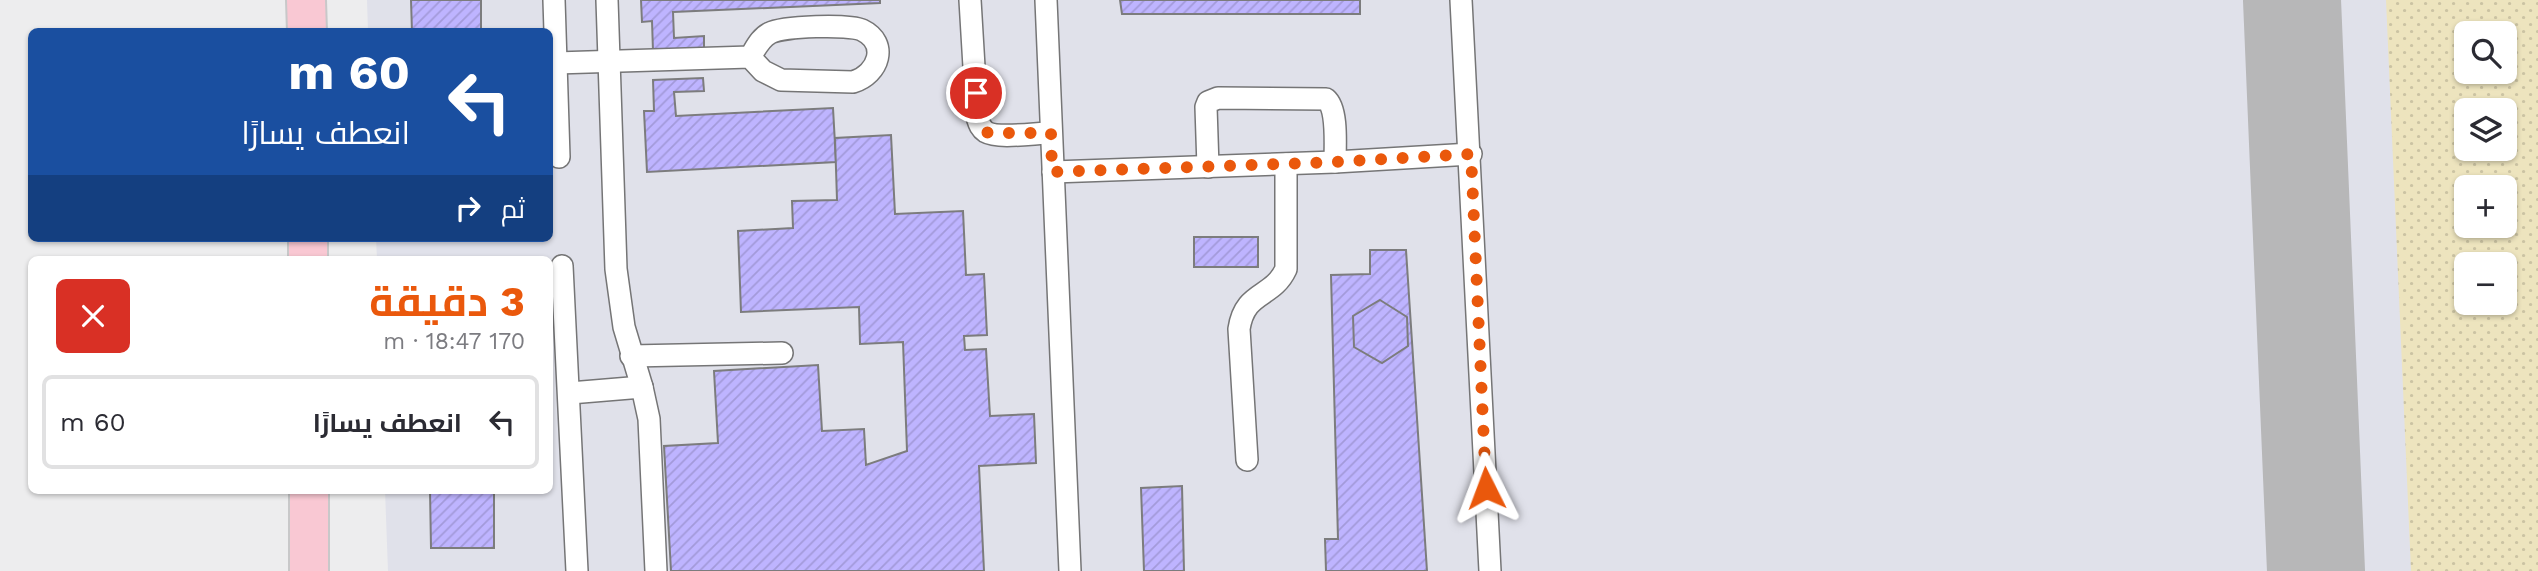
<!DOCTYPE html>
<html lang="ar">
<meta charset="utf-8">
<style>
body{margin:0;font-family:"Work Sans",Cairo,sans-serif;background:#f2f2f3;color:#2b2b33;direction:rtl;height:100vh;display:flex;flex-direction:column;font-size:26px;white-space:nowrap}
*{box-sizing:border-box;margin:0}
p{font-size:23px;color:#7c7c81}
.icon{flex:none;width:38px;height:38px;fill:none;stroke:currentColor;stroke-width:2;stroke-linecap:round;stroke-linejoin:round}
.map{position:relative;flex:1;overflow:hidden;direction:ltr}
.side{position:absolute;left:28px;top:256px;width:525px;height:238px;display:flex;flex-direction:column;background:#fff;border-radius:10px;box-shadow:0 2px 5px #0004;direction:rtl}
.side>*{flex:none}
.top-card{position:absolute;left:28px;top:28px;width:525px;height:214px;border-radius:10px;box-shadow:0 2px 5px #0004;direction:rtl;background:#1a4fa0;color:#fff;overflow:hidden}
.tools{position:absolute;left:2454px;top:21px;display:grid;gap:14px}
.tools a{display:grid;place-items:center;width:63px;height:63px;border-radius:10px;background:#fff;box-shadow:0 2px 5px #0004;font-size:35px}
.pin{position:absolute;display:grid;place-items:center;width:60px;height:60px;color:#fff;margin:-30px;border:4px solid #fff;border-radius:50%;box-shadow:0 2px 7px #0007}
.me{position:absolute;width:77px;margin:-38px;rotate:357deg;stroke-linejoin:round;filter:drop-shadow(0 0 5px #0008)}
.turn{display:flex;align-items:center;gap:24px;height:147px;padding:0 28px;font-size:32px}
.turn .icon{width:91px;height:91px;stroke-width:2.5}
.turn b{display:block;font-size:49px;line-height:60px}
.then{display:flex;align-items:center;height:66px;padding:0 28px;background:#0003;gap:14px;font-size:26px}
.round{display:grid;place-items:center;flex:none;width:74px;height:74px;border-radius:10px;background:#f2f2f3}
.headline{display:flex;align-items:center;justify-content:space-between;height:119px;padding:0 28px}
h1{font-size:42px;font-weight:700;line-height:52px;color:#ea580c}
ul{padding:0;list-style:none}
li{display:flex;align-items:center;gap:21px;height:94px;margin:0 14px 10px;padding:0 14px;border:4px solid #e1e1e2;border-radius:10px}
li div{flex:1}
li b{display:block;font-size:26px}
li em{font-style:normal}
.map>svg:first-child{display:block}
.built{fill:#e0e1ea;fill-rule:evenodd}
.sand{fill:url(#sand-dots);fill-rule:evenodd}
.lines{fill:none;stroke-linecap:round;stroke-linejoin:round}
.taxiway{stroke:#b7b7b8;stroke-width:98}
.building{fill:url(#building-hatch);stroke:#7c7c7d;stroke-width:2}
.lane-casing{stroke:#757576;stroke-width:24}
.primary-casing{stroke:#c8c8c9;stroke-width:42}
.lane{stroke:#fff;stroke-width:21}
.primary{stroke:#f9c8d3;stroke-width:38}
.route{stroke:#ea580c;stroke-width:12;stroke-dasharray:0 21.6}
</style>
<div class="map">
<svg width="2538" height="571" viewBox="0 0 2538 571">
<defs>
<pattern id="sand-dots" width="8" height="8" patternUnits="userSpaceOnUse" patternTransform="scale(1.75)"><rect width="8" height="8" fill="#ede4be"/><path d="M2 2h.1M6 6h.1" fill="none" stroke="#cbc3a3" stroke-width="1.8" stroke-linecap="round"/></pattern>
<pattern id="building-hatch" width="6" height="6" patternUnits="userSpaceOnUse" patternTransform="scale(1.75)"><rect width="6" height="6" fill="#beb4ff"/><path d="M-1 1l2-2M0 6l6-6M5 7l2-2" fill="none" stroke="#a39ada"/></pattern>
</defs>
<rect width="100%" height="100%" fill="#ededee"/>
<path class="built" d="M367 0H2538V571H388L385 490H550V259H377L376 238H550V32L368 31ZM2466 33H2504V72H2466ZM2466 110H2504V149H2466ZM2466 187H2504V226H2466ZM2466 264H2504V303H2466Z"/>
<path class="sand" d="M2386 0H2538V571H2411ZM2466 33H2504V72H2466ZM2466 110H2504V149H2466ZM2466 187H2504V226H2466ZM2466 264H2504V303H2466Z"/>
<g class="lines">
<polyline class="taxiway" points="2292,0 2316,571"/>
</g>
<g class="building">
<polygon points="411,0 481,0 481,32 412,32"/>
<polygon points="641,0 880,0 880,3 673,12 674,38 704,36 704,49 653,51 652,21 642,22"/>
<polygon points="1120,0 1360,0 1360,14 1122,14"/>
<polygon points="703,78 704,91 674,92 676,116 833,108 836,162 647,172 644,111 654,111 653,80"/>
<polygon points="891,135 895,214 963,211 966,275 984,274 987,335 964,336 965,350 986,349 990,416 1034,414 1036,463 979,466 984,571 671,571 664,446 718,443 714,371 818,365 822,431 864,429 866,465 907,451 903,342 860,344 859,307 741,312 738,231 793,228 792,201 837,200 835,138"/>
<rect x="1194" y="237" width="64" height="30"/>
<polygon points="1370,250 1406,250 1427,571 1326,571 1325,539 1338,539 1331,275 1370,274"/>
<polygon points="1380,300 1407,317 1408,346 1382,363 1354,347 1353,316"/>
<polygon points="1182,486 1184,571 1144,571 1141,488"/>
<polygon points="430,490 494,490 494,548 431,548"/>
</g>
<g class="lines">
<defs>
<g id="lane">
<polyline points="554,0 559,157"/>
<polyline points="607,0 616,269 624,327 642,387 649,419 656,571"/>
<path d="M970 0 977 117C979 123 980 128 986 132 998 139 1036 133 1051 133"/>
<polyline points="1046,0 1070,571"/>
<polyline points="1461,0 1490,571"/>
<path d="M556 63 750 57 763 71 781 80 853 82C879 74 889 43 862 30 849 24 783 26 770 33 760 38 756 48 750 57"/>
<path d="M1208 167 1206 107 1208 102 1218 98 1326 99C1338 109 1335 146 1335 162"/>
<polyline points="1053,172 1335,162 1471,154"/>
<polyline points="562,266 577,571"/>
<polyline points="631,356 782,353"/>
<polyline points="570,393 642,387"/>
<path d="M1247 460 1239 329C1245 290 1272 299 1286 269V164"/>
</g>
<g id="primary">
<polyline points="306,0 307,32"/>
<polyline points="308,238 308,259"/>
<polyline points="309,490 309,571"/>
</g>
</defs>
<use href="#lane" class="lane-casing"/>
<use href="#primary" class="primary-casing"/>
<use href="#lane" class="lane"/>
<use href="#primary" class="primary"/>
</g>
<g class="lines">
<polyline class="route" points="976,93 980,126 988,133 1051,133 1052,172 1335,162 1471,154 1486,488"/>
</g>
</svg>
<div class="tools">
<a><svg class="icon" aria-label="search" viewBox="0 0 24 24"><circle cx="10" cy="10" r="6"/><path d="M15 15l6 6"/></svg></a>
<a><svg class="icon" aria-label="layers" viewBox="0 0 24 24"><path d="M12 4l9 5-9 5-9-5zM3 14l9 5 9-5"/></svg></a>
<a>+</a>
<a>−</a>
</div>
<div class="pin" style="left:976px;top:93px;background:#d93025"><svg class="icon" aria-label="arrive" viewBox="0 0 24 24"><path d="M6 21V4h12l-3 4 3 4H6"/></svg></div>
<svg class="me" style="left:1486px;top:488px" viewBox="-20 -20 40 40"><path d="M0-17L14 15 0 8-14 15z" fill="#ea580c" stroke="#fff" stroke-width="4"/></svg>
<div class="top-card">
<div class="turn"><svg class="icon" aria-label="left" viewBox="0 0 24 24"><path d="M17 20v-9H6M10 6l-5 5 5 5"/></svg><div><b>60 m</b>انعطف يسارًا</div></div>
<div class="then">ثم<svg class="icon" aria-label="right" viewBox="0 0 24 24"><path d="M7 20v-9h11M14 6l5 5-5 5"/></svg></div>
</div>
<section class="side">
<div class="headline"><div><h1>3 دقيقة</h1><p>170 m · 18:47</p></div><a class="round" style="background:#d93025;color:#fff"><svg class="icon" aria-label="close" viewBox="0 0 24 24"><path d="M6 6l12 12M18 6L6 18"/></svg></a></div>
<ul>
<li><svg class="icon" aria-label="left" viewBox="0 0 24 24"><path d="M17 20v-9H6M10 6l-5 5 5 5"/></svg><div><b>انعطف يسارًا</b></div><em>60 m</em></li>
</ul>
</section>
</div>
